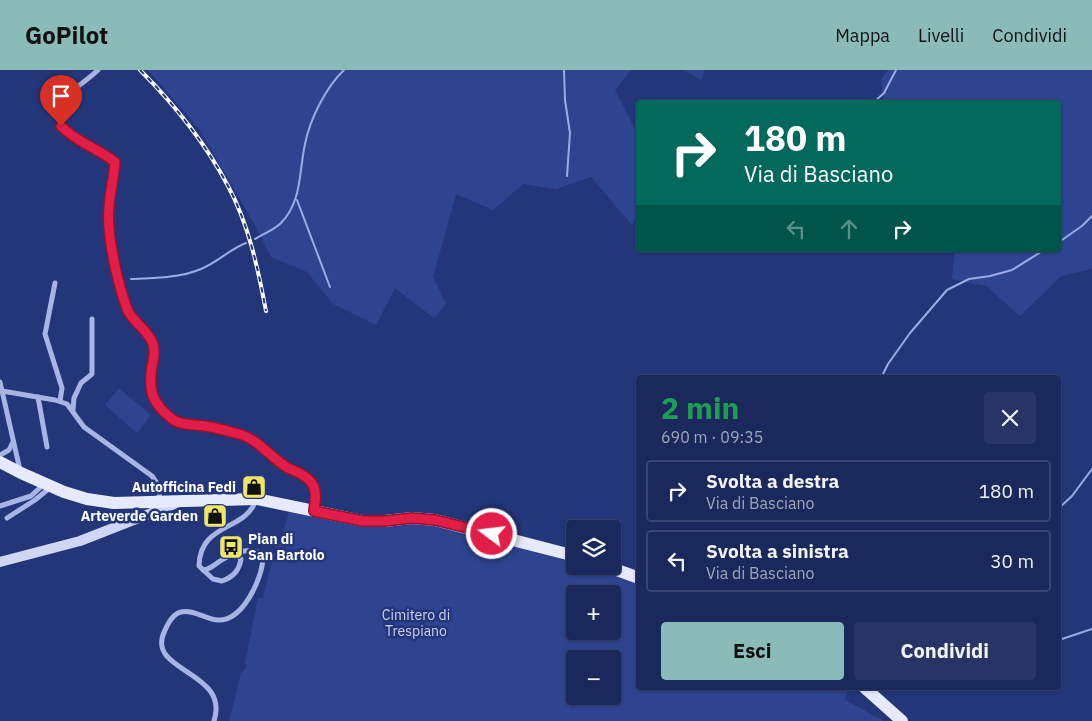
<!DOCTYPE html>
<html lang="it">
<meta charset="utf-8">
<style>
body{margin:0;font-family:"IBM Plex Sans",sans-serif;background:#283465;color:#f1f3f6;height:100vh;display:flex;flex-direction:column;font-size:19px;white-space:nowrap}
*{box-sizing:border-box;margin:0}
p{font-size:16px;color:#a0a6bb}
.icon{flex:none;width:28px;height:28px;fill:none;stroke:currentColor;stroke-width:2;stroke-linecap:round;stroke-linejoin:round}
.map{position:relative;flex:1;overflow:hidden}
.sheet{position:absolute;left:636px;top:305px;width:425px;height:315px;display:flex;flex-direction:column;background:#1b285c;border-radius:5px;box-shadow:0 1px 4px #0004,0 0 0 1px #394472}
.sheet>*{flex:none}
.hud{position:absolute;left:636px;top:30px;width:425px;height:152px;border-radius:5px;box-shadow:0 1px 4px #0004,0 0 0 1px #394472;background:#00695c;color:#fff;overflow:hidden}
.controls{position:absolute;left:566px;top:450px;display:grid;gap:10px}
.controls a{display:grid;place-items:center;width:55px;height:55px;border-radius:5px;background:#1b285c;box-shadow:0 1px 4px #0004,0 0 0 1px #394472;font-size:25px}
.pin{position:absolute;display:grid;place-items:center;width:42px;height:42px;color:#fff;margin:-51px -21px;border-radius:50% 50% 50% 0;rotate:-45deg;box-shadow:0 0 5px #0007}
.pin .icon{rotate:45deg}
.me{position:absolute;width:55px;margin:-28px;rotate:285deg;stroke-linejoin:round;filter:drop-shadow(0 0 4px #0008)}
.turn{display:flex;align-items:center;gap:18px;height:105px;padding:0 25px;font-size:22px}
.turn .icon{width:65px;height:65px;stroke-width:2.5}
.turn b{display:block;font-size:35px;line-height:42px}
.lanes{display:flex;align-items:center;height:48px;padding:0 25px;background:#0003;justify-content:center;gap:25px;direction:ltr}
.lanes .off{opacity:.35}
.round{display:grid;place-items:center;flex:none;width:52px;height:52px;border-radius:5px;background:#283465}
.summary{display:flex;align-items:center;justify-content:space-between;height:85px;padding:0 25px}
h1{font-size:30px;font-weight:700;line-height:38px;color:#1e9e55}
.primary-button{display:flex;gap:10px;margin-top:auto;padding:10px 25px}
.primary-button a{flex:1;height:58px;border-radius:5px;background:#8bbbb9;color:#111;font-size:20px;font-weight:700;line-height:58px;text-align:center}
.primary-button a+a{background:#283465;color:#f1f3f6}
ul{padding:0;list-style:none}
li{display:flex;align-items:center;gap:15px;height:62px;margin:0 10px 8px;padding:0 15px;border:2px solid #394472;border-radius:5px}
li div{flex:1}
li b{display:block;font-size:19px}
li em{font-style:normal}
header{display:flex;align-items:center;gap:30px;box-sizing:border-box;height:70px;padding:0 25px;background:#8bbbb9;color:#111}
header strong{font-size:24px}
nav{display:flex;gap:28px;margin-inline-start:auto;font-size:18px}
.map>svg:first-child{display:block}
.green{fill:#2f4491;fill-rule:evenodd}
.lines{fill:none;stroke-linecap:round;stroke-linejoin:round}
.stream{stroke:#9bace5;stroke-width:2}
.street{stroke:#a7b4e4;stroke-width:5}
.secondary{stroke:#d0d7f4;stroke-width:10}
.primary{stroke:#e7eafc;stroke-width:12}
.rail-casing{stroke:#fff;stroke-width:4}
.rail{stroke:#24367a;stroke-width:2;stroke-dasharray:5.5;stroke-linecap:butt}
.route-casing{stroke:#92132f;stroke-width:12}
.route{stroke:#e11d48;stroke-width:9}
.labels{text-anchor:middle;stroke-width:5;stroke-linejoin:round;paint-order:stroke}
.poi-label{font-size:14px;font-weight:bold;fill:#fff;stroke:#24367a;text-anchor:end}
.park-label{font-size:14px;fill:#cad3f3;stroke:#24367a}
</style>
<header>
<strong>GoPilot</strong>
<nav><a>Mappa</a><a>Livelli</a><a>Condividi</a></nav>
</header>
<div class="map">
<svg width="1092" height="651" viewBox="0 0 1092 651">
<rect width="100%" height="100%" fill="#24367a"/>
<g class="green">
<polygon points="148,0 631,0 615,20 639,67 639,141 632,155 591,107 556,119 523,114 493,140 456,124 433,207 446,234 434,248 395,218 376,255 333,234 307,202 271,187 256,157 200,60"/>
<polygon points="683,0 705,0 701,10"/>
<polygon points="888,0 1092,0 1092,199 1061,206 1020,246 986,216 952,209 955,180 1059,180 1059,32 884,32 881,9"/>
<polygon points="119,318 151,345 137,363 105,335"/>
<path d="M290 440 365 457H393L418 454 438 455 463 461 575 493V496C597 496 618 507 639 514V618H848L845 630 884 651H229L241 603 245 600 247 596 245 593 258 528H263L276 475H279ZM575 524H612V561H575ZM575 589H612V626H575Z"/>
</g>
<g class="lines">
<g class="stream">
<polyline points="564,0 565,30 570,63 567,106"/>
<polyline points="874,32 884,23 896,0"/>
<polyline points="297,130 330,217"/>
<path d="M255 169C263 164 274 160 281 153 302 132 299 101 305 74 310 49 326 17 344 0"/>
<polyline points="1059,172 1082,156 1092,146"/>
<path d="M131 209C154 208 180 208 201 199 218 192 230 179 246 173"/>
<polyline points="881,308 888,294 910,263 947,220 969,209 990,206 1012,200 1044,180"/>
<polyline points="1059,438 1072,426 1092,399"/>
<polyline points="1059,570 1092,559"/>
</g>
<g class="street">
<path d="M98 0C88 10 74 17 66 29 43 60 82 70 102 82 107 85 111 89 115 92L114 105 109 136V165L117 200 129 242 138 255 151 269 154 276 149 314 152 325 173 350 180 353 204 355 249 368 275 389 307 408 313 415 316 424 314 440"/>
<polyline points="55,213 45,264 62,318 60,331"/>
<polyline points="0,312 20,400"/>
<polyline points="2,321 55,330 67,334 84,357 152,406 158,415 160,432"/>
<polyline points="38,327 47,377"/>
<polyline points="73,340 74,328 81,313 92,304 92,249"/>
<polyline points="0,385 9,380 13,372"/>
<polyline points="0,436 31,426 44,414"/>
<polyline points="7,448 35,430 51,417"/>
<path d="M235 483 241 489C239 501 233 507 222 511L213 509 199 496C200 452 245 462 256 430"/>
<path d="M203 500C211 499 214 495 220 491 231 484 245 477 258 482L263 491C260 511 243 551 218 550 207 550 193 539 181 542 172 544 166 557 163 565 150 602 230 602 214 651"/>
</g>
<polyline class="secondary" points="0,492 80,471 177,433"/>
<g class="primary">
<polyline points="0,392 21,403 64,422 87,429 114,433 257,429 363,451 385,451 412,448 435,450 575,486"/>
<polyline points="606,496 639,508"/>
<polyline points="865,618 902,651"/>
</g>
<defs>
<path id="rail" d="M140 0C174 34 206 74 228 116 249 155 258 199 266 241"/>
</defs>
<use href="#rail" class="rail-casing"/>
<use href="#rail" class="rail"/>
</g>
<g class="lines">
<defs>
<path id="route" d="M61 56C76 72 97 78 115 92 114 107 110 122 109 137 106 163 118 216 128 241 134 253 149 261 153 274 155 281 154 289 152 296 148 321 152 333 172 349 181 356 195 354 205 356 217 358 228 361 239 364 258 369 271 388 288 398 297 402 308 406 313 415 317 422 315 433 314 441L363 451H385L412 448 435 450 492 464"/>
</defs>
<use href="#route" class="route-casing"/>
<use href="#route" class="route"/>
</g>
<defs>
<symbol id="shop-square" viewBox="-11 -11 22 22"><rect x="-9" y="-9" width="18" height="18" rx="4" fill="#eee66b" stroke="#24367a"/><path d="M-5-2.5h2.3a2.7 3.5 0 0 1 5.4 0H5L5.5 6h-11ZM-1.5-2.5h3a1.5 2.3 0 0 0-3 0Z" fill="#111"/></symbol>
<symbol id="bus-square" viewBox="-11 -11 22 22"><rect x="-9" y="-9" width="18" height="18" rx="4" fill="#eee66b" stroke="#24367a"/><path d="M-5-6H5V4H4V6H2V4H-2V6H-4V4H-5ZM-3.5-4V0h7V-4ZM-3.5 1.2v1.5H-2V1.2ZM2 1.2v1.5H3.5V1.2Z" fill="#111"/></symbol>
</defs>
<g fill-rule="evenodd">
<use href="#shop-square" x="240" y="403" width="28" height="28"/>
<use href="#shop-square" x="201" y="432" width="28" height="28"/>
<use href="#bus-square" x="217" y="463" width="28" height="28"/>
</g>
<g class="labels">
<g class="poi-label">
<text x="236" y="422">Autofficina Fedi</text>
<text x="198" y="451">Arteverde Garden</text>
<text x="248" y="474" text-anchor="start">Pian di<tspan x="248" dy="16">San Bartolo</tspan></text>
</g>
<g class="park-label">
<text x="416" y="550">Cimitero di<tspan x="416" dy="16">Trespiano</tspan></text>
</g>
</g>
</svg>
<div class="controls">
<a><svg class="icon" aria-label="layers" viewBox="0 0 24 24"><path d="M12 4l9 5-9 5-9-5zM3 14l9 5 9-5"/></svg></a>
<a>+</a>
<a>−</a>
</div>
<div class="pin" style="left:61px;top:56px;background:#d93025"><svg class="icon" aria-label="arrive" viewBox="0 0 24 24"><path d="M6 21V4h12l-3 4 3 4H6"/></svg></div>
<svg class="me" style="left:492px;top:464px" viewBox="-20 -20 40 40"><circle r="17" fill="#e11d48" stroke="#fff" stroke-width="3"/><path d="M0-11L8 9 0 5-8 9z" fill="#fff"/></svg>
<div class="hud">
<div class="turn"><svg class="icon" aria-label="right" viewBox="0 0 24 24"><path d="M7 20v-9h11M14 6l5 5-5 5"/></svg><div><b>180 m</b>Via di Basciano</div></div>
<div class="lanes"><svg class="icon off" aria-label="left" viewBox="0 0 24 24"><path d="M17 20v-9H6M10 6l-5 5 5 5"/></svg><svg class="icon off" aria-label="ahead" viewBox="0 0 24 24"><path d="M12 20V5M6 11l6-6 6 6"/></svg><svg class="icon" aria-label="right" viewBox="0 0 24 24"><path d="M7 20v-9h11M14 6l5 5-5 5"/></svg></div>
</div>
<section class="sheet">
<div class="summary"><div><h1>2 min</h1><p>690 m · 09:35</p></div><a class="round"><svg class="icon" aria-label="close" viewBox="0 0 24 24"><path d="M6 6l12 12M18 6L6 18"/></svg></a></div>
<ul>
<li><svg class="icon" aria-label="right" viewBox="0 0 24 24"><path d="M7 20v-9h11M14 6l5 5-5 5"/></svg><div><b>Svolta a destra</b><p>Via di Basciano</p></div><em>180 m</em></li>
<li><svg class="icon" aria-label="left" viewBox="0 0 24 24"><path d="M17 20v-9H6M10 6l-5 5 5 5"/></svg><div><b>Svolta a sinistra</b><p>Via di Basciano</p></div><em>30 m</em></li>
</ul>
<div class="primary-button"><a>Esci</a><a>Condividi</a></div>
</section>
</div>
